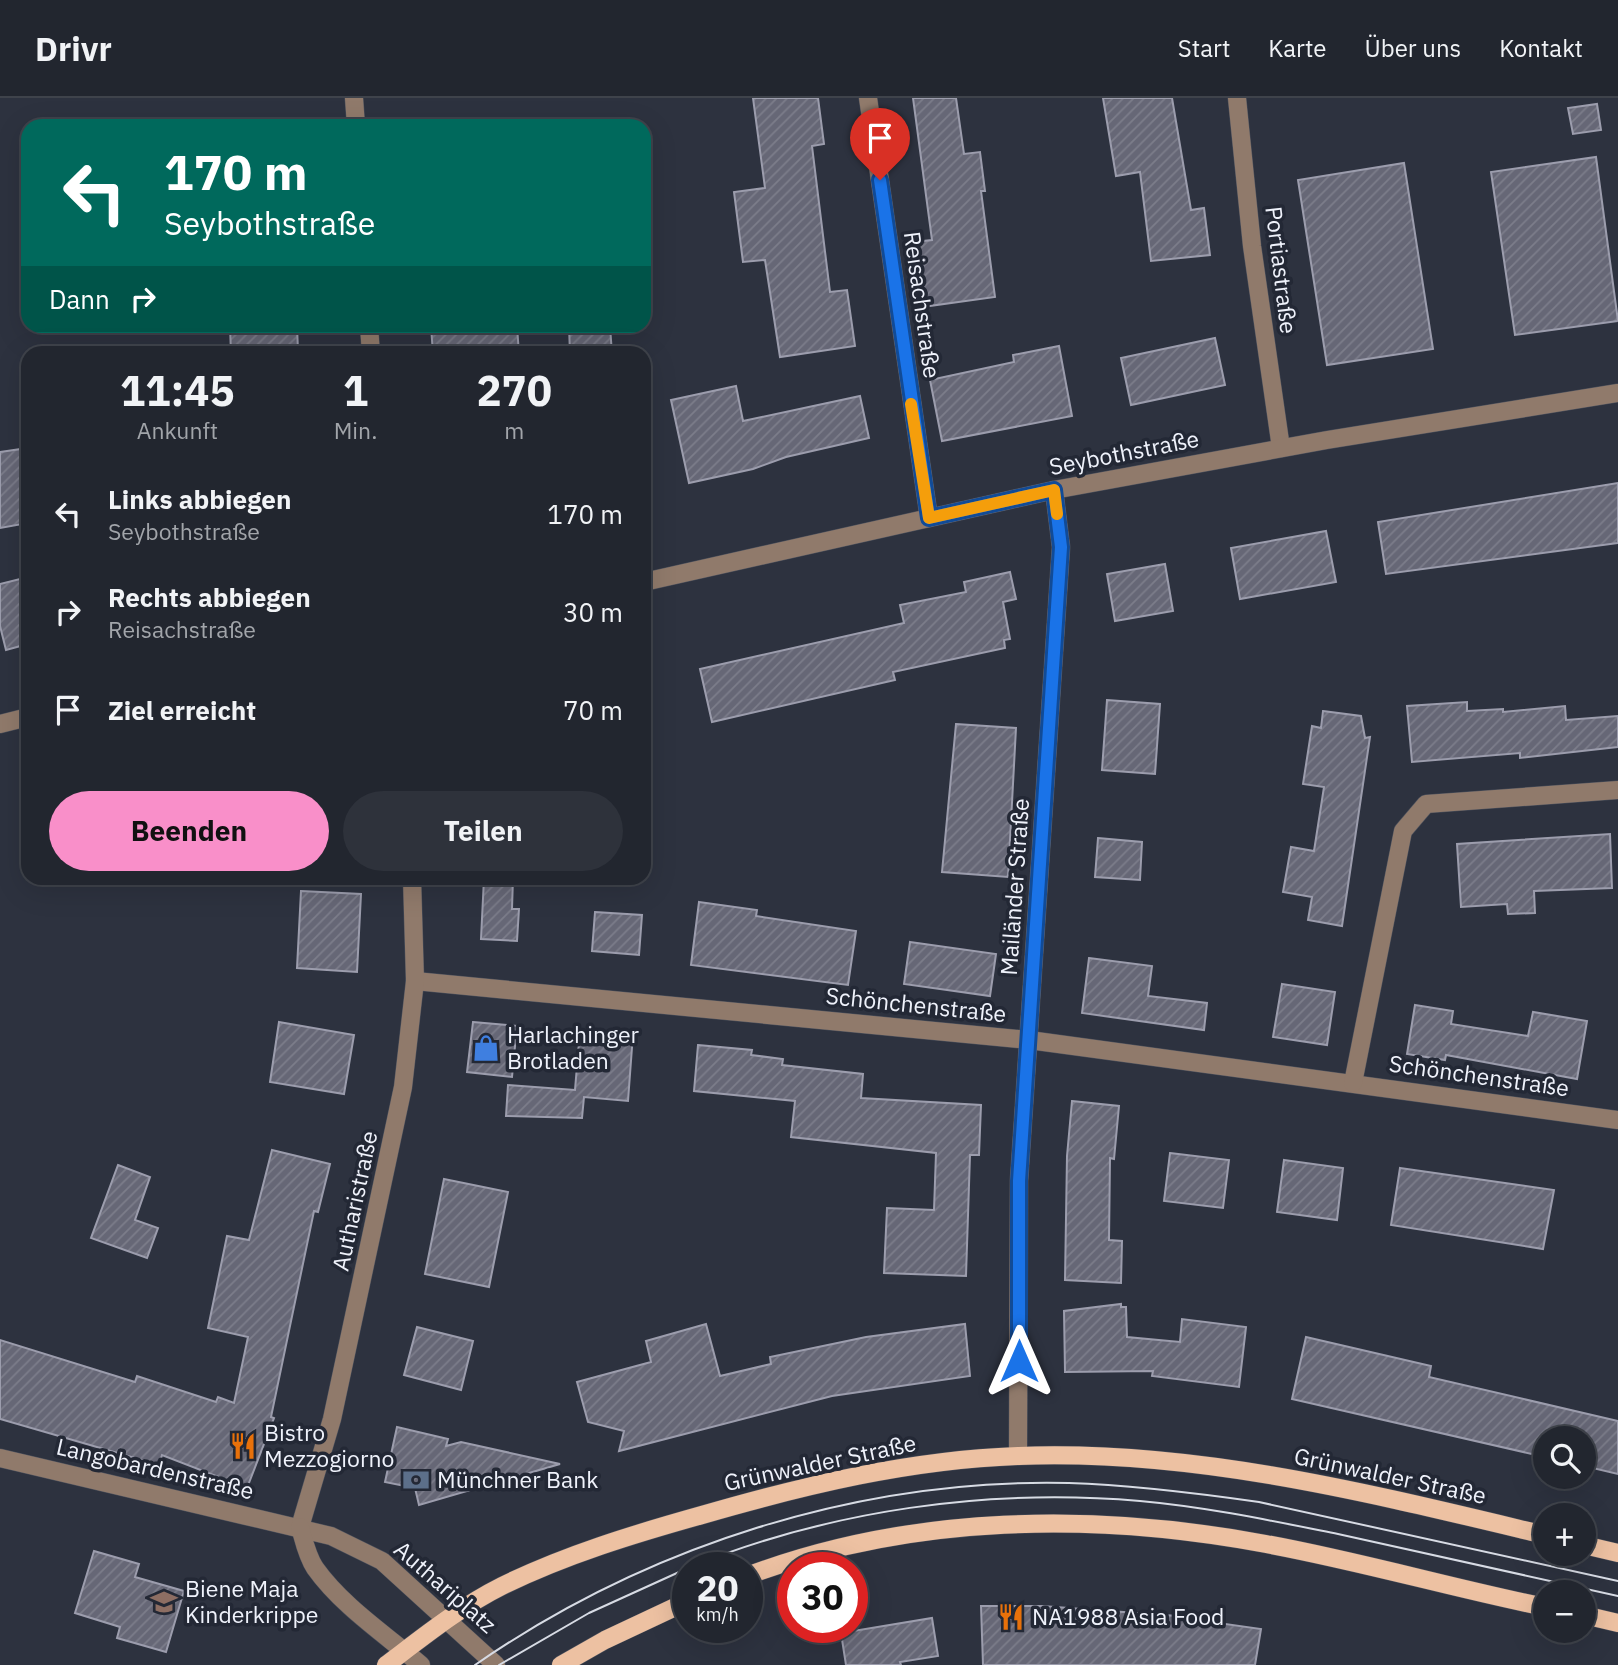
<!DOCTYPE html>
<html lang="de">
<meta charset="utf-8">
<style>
body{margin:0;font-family:"IBM Plex Sans",sans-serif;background:#2e323b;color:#f1f3f6;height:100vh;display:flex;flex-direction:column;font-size:26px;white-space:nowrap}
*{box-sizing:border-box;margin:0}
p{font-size:23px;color:#a2a5aa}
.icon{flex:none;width:38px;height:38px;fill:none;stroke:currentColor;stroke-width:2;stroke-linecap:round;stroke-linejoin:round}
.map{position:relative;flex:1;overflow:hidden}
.panel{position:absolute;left:21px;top:248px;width:630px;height:539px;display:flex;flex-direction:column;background:#22262f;border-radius:21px;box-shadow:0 7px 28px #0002,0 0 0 2px #3f434b}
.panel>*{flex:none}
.guide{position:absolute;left:21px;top:21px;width:630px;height:214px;border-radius:21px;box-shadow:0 7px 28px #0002,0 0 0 2px #3f434b;background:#00695c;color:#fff;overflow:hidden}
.buttons{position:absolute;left:1533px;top:1328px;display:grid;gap:14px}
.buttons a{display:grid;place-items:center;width:63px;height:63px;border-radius:50%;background:#22262f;box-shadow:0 7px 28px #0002,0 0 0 2px #3f434b;font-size:35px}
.speed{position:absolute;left:672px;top:1454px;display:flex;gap:14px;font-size:35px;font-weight:700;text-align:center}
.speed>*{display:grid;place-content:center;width:91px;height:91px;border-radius:50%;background:#22262f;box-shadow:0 7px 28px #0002,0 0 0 2px #3f434b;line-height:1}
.speed small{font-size:18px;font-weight:400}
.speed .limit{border:10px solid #d22;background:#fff;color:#111}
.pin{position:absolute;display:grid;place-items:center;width:60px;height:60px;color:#fff;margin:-72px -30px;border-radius:50% 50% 50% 0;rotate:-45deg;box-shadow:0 0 7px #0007}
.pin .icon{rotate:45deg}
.me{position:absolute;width:77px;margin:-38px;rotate:0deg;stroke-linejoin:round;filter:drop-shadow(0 0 5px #0008)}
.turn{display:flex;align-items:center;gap:24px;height:147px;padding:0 28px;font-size:32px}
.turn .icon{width:91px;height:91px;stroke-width:2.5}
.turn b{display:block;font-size:49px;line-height:60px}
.then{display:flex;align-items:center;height:66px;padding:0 28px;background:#0003;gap:14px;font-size:26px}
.eta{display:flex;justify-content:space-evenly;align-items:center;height:119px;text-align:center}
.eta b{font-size:42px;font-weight:700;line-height:49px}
.cta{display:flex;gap:14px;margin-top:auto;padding:14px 28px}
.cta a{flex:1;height:80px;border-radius:42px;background:#f98fc9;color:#111;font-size:28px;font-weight:700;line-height:80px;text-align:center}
.cta a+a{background:#2e323b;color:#f1f3f6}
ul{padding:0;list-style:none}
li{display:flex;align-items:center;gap:21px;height:98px;padding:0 28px}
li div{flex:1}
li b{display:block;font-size:26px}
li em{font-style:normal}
header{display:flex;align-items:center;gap:42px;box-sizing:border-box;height:98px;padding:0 35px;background:#22262f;border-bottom:2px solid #3f434b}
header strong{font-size:33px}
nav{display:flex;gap:38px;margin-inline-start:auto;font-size:24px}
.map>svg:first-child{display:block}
.building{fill:url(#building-hatch);stroke:#9c9dad;stroke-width:2}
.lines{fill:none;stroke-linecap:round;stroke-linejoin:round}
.minor-casing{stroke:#4c515d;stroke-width:19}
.major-casing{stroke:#4c515d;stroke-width:19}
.minor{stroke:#907a6b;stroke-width:18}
.major{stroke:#edc1a2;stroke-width:18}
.tram{stroke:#d7dbe4;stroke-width:2}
.route-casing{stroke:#114b97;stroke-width:18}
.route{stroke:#1a73e8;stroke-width:12}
.slow{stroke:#f59e0b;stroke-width:12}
.labels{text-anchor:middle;stroke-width:7;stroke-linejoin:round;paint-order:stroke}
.street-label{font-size:23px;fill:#eff2fb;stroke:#232835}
.poi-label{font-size:23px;fill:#eff2fb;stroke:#232835;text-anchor:start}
</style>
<header>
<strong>Drivr</strong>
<nav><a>Start</a><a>Karte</a><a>Über uns</a><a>Kontakt</a></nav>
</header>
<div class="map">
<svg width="1618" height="1567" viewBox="0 0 1618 1567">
<defs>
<pattern id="building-hatch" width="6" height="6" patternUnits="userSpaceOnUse" patternTransform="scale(1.75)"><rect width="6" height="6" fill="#666776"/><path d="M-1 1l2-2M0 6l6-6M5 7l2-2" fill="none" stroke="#7c7d8a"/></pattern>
</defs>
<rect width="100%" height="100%" fill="#2d323f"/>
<g class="building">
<polygon points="753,0 818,0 824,46 812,48 830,194 847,192 855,248 780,259 765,162 743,164 734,94 765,90"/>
<polygon points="913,0 956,0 964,56 980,54 985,93 981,93 995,199 922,209 914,144 932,142"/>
<polygon points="1103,0 1172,0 1191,112 1204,110 1210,157 1151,163 1140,74 1116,78"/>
<polygon points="1597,6 1601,32 1573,36 1568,10"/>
<polygon points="1596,59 1618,223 1515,237 1491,74"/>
<polygon points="1404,65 1433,251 1327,267 1298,82"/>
<polygon points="230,228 297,228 298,253 231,256"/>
<polygon points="431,228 517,228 519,256 433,256"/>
<polygon points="569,228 610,228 612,256 570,256"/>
<polygon points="1215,240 1225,287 1131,307 1121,260"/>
<polygon points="1059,248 1072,318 942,343 930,282 1014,264 1013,257"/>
<polygon points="736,288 743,323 860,298 869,340 786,359 753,371 689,385 671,302"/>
<polygon points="28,350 28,425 0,430 0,354"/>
<polygon points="1618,385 1618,445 1386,476 1378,424"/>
<polygon points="1326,433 1336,484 1240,501 1231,450"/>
<polygon points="1165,466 1173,513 1115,523 1107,476"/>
<polygon points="1010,474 1016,501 1003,504 1010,541 1004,542 1005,550 893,574 895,582 712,624 700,571 904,525 900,507 966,494 964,484"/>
<polygon points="28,479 28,546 6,552 0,528 0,486"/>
<polygon points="1107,602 1160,606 1155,676 1102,672"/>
<polygon points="1467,604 1467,613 1503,611 1503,614 1565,608 1566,622 1618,618 1618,649 1520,660 1520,655 1412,664 1407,608"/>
<polygon points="1323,613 1361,618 1365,640 1370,639 1342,828 1308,822 1312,799 1283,794 1291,749 1314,753 1324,689 1303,686 1312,628 1321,630"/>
<polygon points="956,626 1016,630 1008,779 942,774"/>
<polygon points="1610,736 1612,790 1534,793 1535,815 1508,816 1507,806 1461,809 1457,746"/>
<polygon points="1098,740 1142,744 1140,782 1095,779"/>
<polygon points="484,780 513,780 512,811 519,811 517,843 481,841"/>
<polygon points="301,793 361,796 357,874 297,870"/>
<polygon points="699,804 757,812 756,818 856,833 848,887 691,867"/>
<polygon points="595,814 642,817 639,857 592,853"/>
<polygon points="910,844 996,856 990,898 904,886"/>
<polygon points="1089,860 1152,868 1148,898 1207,905 1204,932 1082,915"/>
<polygon points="1282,886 1335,894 1327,947 1273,939"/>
<polygon points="1415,907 1453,913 1451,926 1528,938 1533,914 1587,923 1577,981 1446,957 1445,962 1407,956"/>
<polygon points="279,924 354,937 344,996 270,984"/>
<polygon points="473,924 517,928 512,979 467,974"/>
<polygon points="580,932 633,936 628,1003 584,999 582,1020 506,1018 508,987 575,992"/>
<polygon points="698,947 752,952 751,957 783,961 782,967 863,976 861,1000 981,1007 979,1057 970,1057 966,1178 884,1175 887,1110 934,1112 936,1055 791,1039 795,1003 694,993"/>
<polygon points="1072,1003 1119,1008 1114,1061 1110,1060 1109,1142 1122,1143 1121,1185 1065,1182 1067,1058"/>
<polygon points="272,1052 330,1066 318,1114 314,1113 271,1319 274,1320 247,1390 162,1357 159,1367 0,1321 0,1242 135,1284 137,1278 216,1304 218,1299 234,1305 248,1239 208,1230 227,1138 249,1142"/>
<polygon points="1170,1055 1229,1062 1223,1110 1164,1103"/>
<polygon points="1284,1062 1343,1070 1337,1122 1277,1114"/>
<polygon points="118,1067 150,1079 135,1122 158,1130 147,1160 91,1140"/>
<polygon points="1400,1070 1554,1092 1543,1151 1391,1127"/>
<polygon points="444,1081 508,1094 489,1189 425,1176"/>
<polygon points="1121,1206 1121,1209 1126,1209 1127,1239 1180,1244 1182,1221 1246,1229 1239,1289 1152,1278 1153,1273 1065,1274 1064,1213"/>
<polygon points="706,1226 720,1278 771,1266 770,1259 866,1239 965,1226 970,1278 832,1298 619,1353 624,1333 588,1324 577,1284 651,1264 646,1243"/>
<polygon points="417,1229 473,1243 461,1292 404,1277"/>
<polygon points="1306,1239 1431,1268 1429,1279 1618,1323 1618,1376 1584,1368 1584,1340 1545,1340 1545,1359 1292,1301"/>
<polygon points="397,1329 448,1341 446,1348 461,1344 560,1366 419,1407 415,1390 385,1384"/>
<polygon points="94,1453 139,1466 135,1479 184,1493 166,1554 117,1540 120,1529 75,1515"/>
<polygon points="981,1508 1042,1508 1218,1521 1218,1525 1261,1531 1255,1567 983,1567"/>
<polygon points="932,1520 938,1558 900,1564 901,1567 846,1567 841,1535"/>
</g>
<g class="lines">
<defs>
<g id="minor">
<polyline points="354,0 356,28"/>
<polyline points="868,0 929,420"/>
<polyline points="1237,0 1252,148 1281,350"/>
<polyline points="369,228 371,256"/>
<polyline points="644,484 1054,392 1327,342 1618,295"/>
<polyline points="0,626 28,619"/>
<polyline points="415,883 1029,942 1618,1022"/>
<polyline points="1353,985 1403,733 1426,706 1618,692"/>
<polyline points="1018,1358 1019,1083 1061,449 1054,392"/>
<polyline points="0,1360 331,1438 382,1463 496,1567"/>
<polyline points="300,1429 332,1321 403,989 415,883 412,780"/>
<path d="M300 1429C304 1443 307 1458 315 1470 342 1508 386 1537 421 1567"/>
</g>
<g id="major">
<polyline points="1584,1447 1618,1455"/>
<path d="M747 1478C911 1416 1095 1414 1266 1446 1359 1463 1452 1490 1545 1509"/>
<polyline points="1584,1517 1618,1525"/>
<path d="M386 1567C423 1539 460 1509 502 1488 565 1457 634 1436 702 1417 806 1387 909 1362 1018 1358 1196 1351 1373 1396 1545 1437"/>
<polyline points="561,1567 605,1542 688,1503"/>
</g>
</defs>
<use href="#minor" class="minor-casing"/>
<use href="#major" class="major-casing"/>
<use href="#minor" class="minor"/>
<use href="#major" class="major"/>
<g class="tram">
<path d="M688 1470C830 1412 987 1390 1140 1403 1207 1409 1273 1423 1338 1436 1432 1456 1525 1477 1618 1498"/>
<path d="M475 1567C647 1448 859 1380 1069 1385 1133 1387 1196 1395 1259 1404L1618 1483"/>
<polyline points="499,1567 589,1515 688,1470"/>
</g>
</g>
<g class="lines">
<defs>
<polyline id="route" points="880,82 929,420 1054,392 1061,449 1019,1083 1019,1263"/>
</defs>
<use href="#route" class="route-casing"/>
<use href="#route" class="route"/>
<polyline class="slow" points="911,306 929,420 1054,392 1057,416"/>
</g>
<defs>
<symbol id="shop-bare" viewBox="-9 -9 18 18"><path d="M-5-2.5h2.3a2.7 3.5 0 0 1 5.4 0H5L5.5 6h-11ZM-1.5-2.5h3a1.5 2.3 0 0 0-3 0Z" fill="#3f7fe0" stroke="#232835" stroke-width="2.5" paint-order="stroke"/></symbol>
<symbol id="restaurant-bare" viewBox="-9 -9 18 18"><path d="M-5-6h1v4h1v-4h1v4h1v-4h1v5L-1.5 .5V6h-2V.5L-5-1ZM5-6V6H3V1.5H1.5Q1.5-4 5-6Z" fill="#e8710a" stroke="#232835" stroke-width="2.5" paint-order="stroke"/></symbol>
<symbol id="bank-bare" viewBox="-9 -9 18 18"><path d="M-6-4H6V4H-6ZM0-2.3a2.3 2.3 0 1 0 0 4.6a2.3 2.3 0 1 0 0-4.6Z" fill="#5c6f8a" stroke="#232835" stroke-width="2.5" paint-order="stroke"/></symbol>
<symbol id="school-bare" viewBox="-9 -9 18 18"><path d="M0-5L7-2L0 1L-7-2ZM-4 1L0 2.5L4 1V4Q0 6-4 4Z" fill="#8d6e63" stroke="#232835" stroke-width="2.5" paint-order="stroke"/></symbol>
</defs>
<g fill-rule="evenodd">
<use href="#shop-bare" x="467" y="931" width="38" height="38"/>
<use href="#restaurant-bare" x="224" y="1329" width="38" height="38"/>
<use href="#bank-bare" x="397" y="1363" width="38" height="38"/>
<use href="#school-bare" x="145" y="1485" width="38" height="38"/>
<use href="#restaurant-bare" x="992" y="1500" width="38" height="38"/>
</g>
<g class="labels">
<g class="street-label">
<text transform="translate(1281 172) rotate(83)" y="8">Portiastraße</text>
<text transform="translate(922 207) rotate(82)" y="8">Reisachstraße</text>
<text transform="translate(1124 355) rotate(-11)" y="8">Seybothstraße</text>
<text transform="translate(1015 789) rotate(-86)" y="8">Mailänder Straße</text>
<text transform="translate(916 907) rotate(6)" y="8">Schönchenstraße</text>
<text transform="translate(1479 978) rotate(8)" y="8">Schönchenstraße</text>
<text transform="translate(355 1103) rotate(-78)" y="8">Autharistraße</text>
<text transform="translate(820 1365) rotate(-12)" y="8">Grünwalder Straße</text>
<text transform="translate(155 1371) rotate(13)" y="8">Langobardenstraße</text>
<text transform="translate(1390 1378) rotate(12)" y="8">Grünwalder Straße</text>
<text transform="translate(445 1489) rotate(41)" y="8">Authariplatz</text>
</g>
<g class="poi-label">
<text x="507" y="945">Harlachinger<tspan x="507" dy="26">Brotladen</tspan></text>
<text x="264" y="1343">Bistro<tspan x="264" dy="26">Mezzogiorno</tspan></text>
<text x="437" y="1390">Münchner Bank</text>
<text x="185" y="1499">Biene Maja<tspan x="185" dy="26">Kinderkrippe</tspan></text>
<text x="1032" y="1527">NA1988 Asia Food</text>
</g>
</g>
</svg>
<div class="buttons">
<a><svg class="icon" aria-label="search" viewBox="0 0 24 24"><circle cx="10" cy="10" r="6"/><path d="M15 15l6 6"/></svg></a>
<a>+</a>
<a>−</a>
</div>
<div class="speed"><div>20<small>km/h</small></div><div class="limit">30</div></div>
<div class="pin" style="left:880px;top:82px;background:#d93025"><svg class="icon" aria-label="arrive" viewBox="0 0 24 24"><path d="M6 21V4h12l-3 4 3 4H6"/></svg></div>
<svg class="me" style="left:1019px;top:1263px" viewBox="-20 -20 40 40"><path d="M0-17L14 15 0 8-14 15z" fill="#1a73e8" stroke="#fff" stroke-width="4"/></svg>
<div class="guide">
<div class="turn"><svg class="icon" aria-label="left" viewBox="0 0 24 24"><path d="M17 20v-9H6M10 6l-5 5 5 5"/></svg><div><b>170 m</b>Seybothstraße</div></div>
<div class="then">Dann<svg class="icon" aria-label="right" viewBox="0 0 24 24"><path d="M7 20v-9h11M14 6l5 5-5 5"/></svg></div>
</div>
<section class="panel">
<div class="eta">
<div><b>11:45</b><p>Ankunft</p></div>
<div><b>1</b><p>Min.</p></div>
<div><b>270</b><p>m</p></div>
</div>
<ul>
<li><svg class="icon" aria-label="left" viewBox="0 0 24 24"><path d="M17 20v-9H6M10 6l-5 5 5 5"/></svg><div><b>Links abbiegen</b><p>Seybothstraße</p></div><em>170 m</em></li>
<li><svg class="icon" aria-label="right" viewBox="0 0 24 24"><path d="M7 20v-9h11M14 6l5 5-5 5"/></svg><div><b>Rechts abbiegen</b><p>Reisachstraße</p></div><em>30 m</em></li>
<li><svg class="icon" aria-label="arrive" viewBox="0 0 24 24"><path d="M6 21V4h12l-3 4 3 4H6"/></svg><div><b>Ziel erreicht</b></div><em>70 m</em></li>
</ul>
<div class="cta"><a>Beenden</a><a>Teilen</a></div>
</section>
</div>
